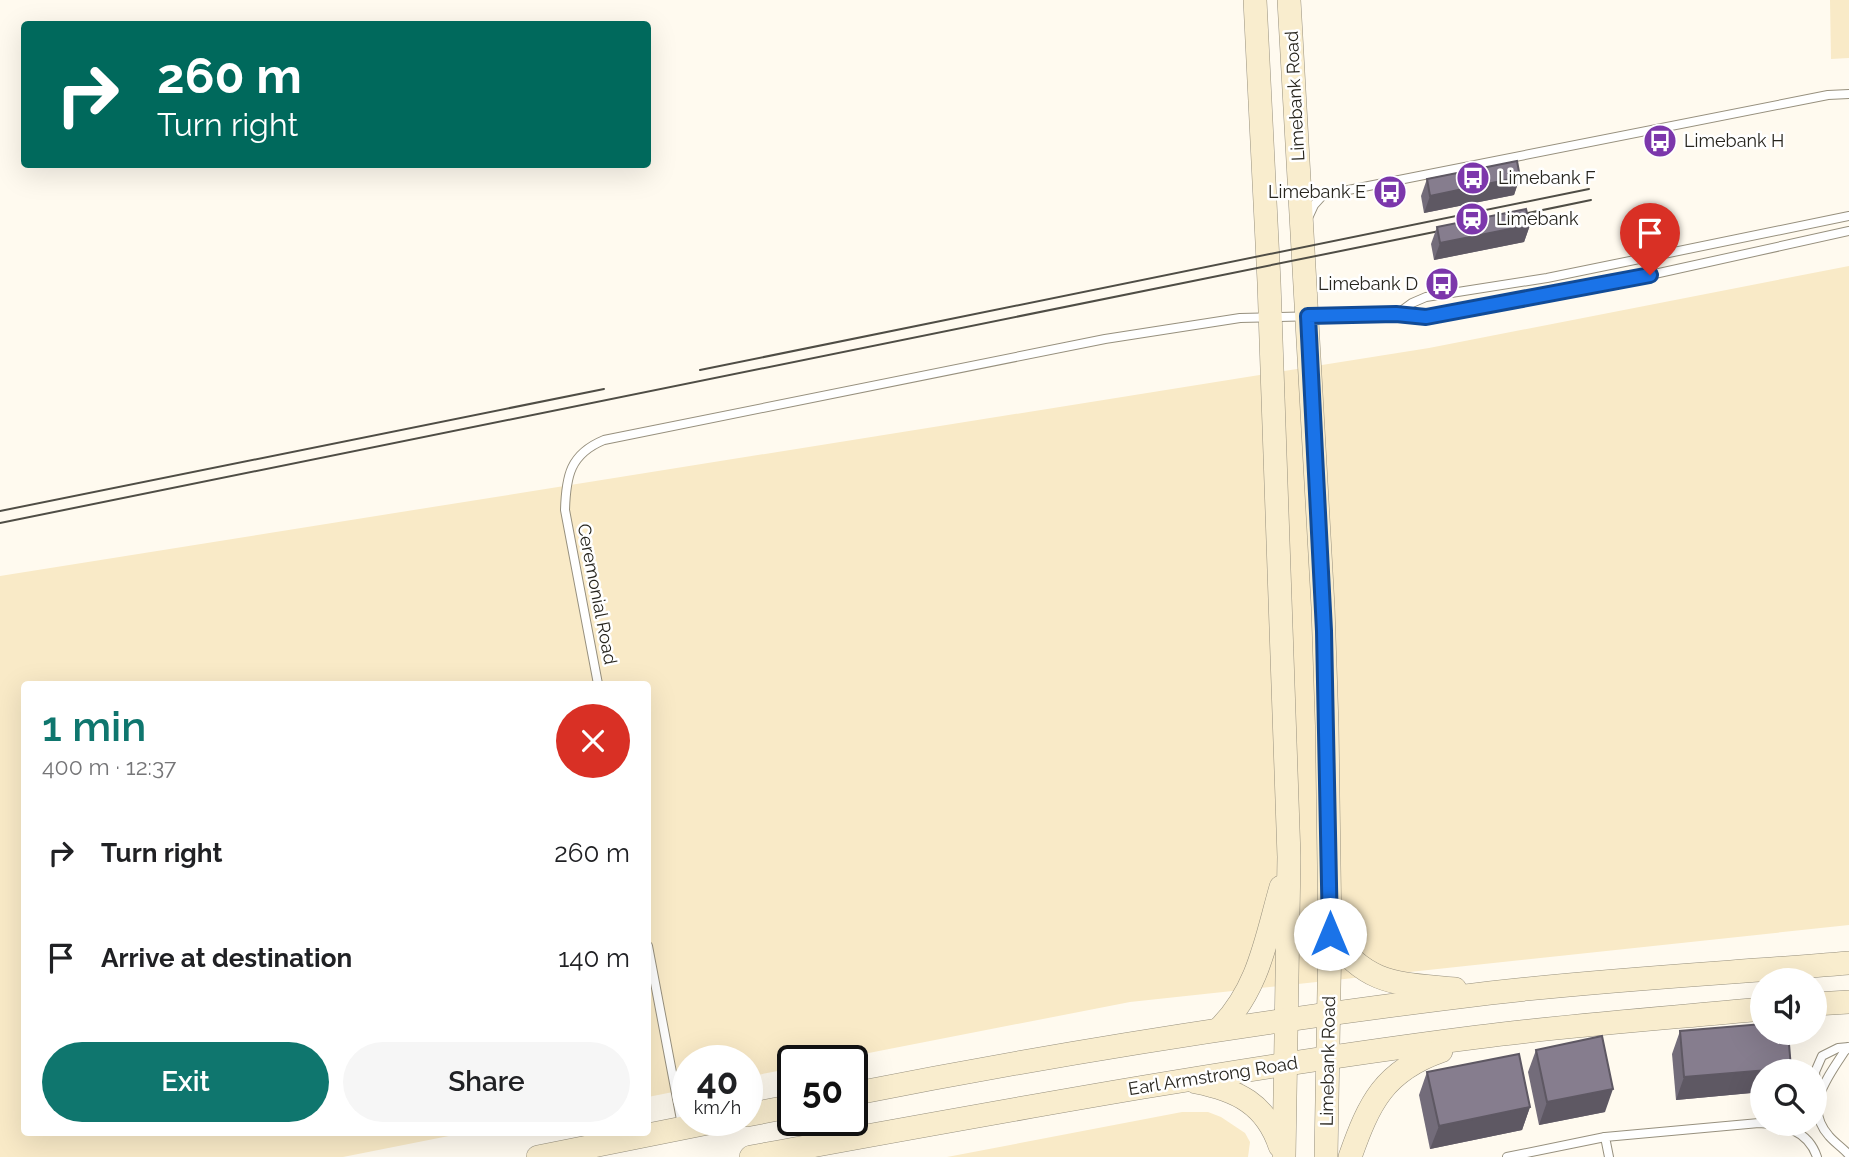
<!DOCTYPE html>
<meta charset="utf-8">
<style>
body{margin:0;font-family:Raleway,sans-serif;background:#f6f6f6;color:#202124;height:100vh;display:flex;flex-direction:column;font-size:26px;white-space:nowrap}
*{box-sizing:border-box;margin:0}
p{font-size:23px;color:#757577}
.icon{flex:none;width:38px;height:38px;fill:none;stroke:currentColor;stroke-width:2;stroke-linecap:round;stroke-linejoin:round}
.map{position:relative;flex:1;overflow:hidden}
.details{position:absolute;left:21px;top:681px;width:630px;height:455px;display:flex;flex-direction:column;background:#fff;border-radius:7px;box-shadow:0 7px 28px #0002}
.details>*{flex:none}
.hud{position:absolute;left:21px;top:21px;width:630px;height:147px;border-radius:7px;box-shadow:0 7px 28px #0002;background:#00695c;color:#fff;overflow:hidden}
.fabs{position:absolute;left:1750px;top:968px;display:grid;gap:14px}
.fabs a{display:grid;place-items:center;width:77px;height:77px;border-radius:50%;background:#fff;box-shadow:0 7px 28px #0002;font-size:35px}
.speed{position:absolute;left:672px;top:1045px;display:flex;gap:14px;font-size:35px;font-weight:700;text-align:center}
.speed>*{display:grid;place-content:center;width:91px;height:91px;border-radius:50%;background:#fff;box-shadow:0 7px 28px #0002;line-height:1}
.speed small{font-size:18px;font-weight:400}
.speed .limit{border:4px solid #111;border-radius:10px;background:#fff;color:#111}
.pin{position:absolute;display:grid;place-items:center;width:60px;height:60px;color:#fff;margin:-72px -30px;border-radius:50% 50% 50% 0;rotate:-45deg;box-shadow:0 0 7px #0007}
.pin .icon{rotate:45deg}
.me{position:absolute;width:77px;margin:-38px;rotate:0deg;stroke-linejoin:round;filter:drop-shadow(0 0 5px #0008)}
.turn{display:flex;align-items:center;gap:24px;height:147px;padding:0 21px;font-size:32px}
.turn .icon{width:91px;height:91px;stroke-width:2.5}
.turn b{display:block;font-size:49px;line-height:60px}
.round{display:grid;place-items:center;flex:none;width:74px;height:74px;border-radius:37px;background:#f6f6f6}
.head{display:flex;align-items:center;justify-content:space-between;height:119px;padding:0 21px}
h1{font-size:42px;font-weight:600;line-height:52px;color:#0f766e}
.button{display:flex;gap:14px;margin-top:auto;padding:14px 21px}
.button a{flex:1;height:80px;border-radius:42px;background:#0f766e;color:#fff;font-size:28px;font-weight:600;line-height:80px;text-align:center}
.button a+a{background:#f6f6f6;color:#202124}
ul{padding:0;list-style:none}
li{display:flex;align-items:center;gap:21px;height:105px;padding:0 21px}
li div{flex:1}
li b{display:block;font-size:26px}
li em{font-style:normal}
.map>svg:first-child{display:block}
.green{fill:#f9eac7}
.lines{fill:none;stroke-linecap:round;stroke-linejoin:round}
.service-casing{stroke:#97907e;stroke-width:10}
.secondary-casing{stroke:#97907e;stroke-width:24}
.service{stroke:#fff;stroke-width:8}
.secondary{stroke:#f9edce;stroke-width:23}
.tram{stroke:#4f4d45;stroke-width:2}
.wall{fill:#736c7a}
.shaded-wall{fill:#5e5863}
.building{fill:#867d8e;stroke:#5e5863;stroke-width:2}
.route-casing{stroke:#114b97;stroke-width:18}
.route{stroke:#1a73e8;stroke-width:12}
.labels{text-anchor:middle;stroke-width:5;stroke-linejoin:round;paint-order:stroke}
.street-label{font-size:18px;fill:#27251e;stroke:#fff}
.poi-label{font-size:18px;fill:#27251e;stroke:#fff;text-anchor:start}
</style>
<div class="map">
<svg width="1849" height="1157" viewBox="0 0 1849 1157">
<rect width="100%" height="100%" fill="#fffaef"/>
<g class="green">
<polygon points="1830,0 1849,0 1849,58 1831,59"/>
<polygon points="1849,266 1849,925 1130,1002 833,1060 793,1060 793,1068 747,1077 747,1060 688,1060 688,1089 648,1097 648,684 24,684 24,1132 469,1132 343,1157 0,1157 0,576 1429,348"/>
<polygon points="1182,1112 1208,1112 1221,1117 1245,1133 1250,1142 1248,1157 947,1157"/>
</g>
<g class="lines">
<defs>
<g id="service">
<polyline points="1308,218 1314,205 1323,195 1828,95 1849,94"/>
<polyline points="1397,314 1412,303 1426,297 1547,278 1849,216"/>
<path d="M598 684 565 510C566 476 570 454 604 440L1105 339 1240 318 1397 314 1426 317 1650 275 1849 231"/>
<polyline points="648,946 682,1125"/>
<path d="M1849 1047 1844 1052C1827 1079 1803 1107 1829 1136 1835 1143 1843 1148 1849 1155"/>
<polyline points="1817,1096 1815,1072 1822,1056 1838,1048 1849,1047"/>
<polyline points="1507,1157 1605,1137"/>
<path d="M1609 1157 1605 1137 1759 1123C1784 1125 1808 1130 1817 1157"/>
</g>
<g id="secondary">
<polyline points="1255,0 1269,282 1289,857 1284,1157"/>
<polyline points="1289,0 1323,607 1327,726 1330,934 1326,1157"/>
<path d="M1330 934C1367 986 1396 983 1455 989"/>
<polyline points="1815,1004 1849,1002"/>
<path d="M1219 1029C1259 989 1266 939 1281 887"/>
<path d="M1196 1082C1237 1090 1266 1104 1280 1146"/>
<path d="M852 1094C1063 1052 1276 1019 1490 993 1609 979 1730 973 1849 963"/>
<polyline points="747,1115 793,1106"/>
<polyline points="538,1157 723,1120"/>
<path d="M751 1157C993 1113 1234 1068 1478 1037 1572 1025 1668 1018 1762 1009"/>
<path d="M1350 1157C1369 1103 1384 1071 1441 1051"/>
</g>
</defs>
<use href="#service" class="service-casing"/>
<use href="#secondary" class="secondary-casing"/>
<use href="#service" class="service"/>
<use href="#secondary" class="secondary"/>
<g class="tram">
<polyline points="1509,217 1591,200"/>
<polyline points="700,370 1589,189"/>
<polyline points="0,511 604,389"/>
<polyline points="0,523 1454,228"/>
</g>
</g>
<g class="wall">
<polygon points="1520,177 1514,195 1424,213 1421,196 1427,179"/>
<polygon points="1530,225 1524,242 1434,260 1431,244 1437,227"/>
<polygon points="1680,1031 1762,1071 1762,1092 1676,1100 1672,1054"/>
<polygon points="1536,1050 1605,1112 1539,1125 1528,1072"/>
<polygon points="1427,1072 1530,1107 1522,1130 1430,1149 1419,1095"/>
</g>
<g class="shaded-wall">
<polygon points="1520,177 1514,195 1424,213 1430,196"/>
<polygon points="1530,225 1524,242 1434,260 1440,243"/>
<polygon points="1791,1068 1790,1071 1762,1071 1762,1092 1676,1100 1684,1077"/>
<polygon points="1613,1089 1605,1112 1539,1125 1547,1102"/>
<polygon points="1530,1107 1522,1130 1430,1149 1439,1126"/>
</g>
<g class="building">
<polygon points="1517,161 1520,177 1430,196 1427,179"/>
<polygon points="1526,209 1530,225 1440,243 1437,227"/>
<polygon points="1762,1024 1762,1032 1788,1032 1791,1068 1684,1077 1680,1031"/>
<polygon points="1602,1036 1613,1089 1547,1102 1536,1050"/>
<polygon points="1519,1054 1530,1107 1439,1126 1427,1072"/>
</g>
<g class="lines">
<defs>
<polyline id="route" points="1330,934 1324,631 1308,316 1396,314 1426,317 1650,275"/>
</defs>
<use href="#route" class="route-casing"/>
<use href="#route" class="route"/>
</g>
<defs>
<symbol id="bus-disc" viewBox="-11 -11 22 22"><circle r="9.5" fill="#7c37ab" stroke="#fff"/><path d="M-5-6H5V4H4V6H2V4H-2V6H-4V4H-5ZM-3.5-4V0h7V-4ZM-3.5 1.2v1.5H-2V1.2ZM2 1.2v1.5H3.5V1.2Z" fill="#fff"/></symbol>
<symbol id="station-disc" viewBox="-11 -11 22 22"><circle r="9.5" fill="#7c37ab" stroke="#fff"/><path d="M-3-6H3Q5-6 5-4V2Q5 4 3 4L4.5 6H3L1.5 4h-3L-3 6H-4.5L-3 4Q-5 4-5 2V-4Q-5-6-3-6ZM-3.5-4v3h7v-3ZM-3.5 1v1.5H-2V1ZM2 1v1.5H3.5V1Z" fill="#fff"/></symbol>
</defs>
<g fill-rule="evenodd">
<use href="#bus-disc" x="1641" y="122" width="38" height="38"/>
<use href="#bus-disc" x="1454" y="159" width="38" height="38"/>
<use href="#bus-disc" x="1371" y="173" width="38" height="38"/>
<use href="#station-disc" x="1453" y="200" width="38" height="38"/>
<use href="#bus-disc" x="1423" y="265" width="38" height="38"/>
</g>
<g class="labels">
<g class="street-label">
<text transform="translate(1295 96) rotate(-93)" y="6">Limebank Road</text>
<text transform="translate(597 594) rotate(79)" y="6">Ceremonial Road</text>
<text transform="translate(1328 1061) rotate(-89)" y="6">Limebank Road</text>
<text transform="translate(1213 1076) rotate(-9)" y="6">Earl Armstrong Road</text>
</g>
<g class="poi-label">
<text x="1684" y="147">Limebank H</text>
<text x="1498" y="184">Limebank F</text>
<text x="1366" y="198" text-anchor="end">Limebank E</text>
<text x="1496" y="225">Limebank</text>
<text x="1418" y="290" text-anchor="end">Limebank D</text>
</g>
</g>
</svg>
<div class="fabs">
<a><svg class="icon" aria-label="sound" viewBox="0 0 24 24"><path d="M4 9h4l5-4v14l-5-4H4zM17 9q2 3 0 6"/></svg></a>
<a><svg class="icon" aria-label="search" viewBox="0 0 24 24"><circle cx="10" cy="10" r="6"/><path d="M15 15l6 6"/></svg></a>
</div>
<div class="speed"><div>40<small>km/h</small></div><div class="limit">50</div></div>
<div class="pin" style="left:1650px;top:275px;background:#d93025"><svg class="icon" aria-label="arrive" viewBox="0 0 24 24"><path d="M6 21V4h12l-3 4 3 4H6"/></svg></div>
<svg class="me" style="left:1330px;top:934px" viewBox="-20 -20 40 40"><circle r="19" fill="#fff"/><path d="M0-13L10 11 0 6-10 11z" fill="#1a73e8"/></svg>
<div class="hud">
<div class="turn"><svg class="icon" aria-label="right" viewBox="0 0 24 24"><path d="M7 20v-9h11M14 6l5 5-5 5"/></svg><div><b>260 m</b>Turn right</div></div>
</div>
<section class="details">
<div class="head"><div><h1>1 min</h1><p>400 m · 12:37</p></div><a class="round" style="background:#d93025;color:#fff"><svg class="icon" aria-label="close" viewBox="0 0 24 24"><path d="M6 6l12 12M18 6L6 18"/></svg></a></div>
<ul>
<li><svg class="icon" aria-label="right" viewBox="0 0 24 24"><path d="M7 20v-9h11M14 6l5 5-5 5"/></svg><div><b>Turn right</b></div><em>260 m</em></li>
<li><svg class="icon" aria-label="arrive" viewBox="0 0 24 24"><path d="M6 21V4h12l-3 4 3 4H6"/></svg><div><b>Arrive at destination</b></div><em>140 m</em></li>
</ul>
<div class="button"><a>Exit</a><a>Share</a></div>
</section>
</div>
